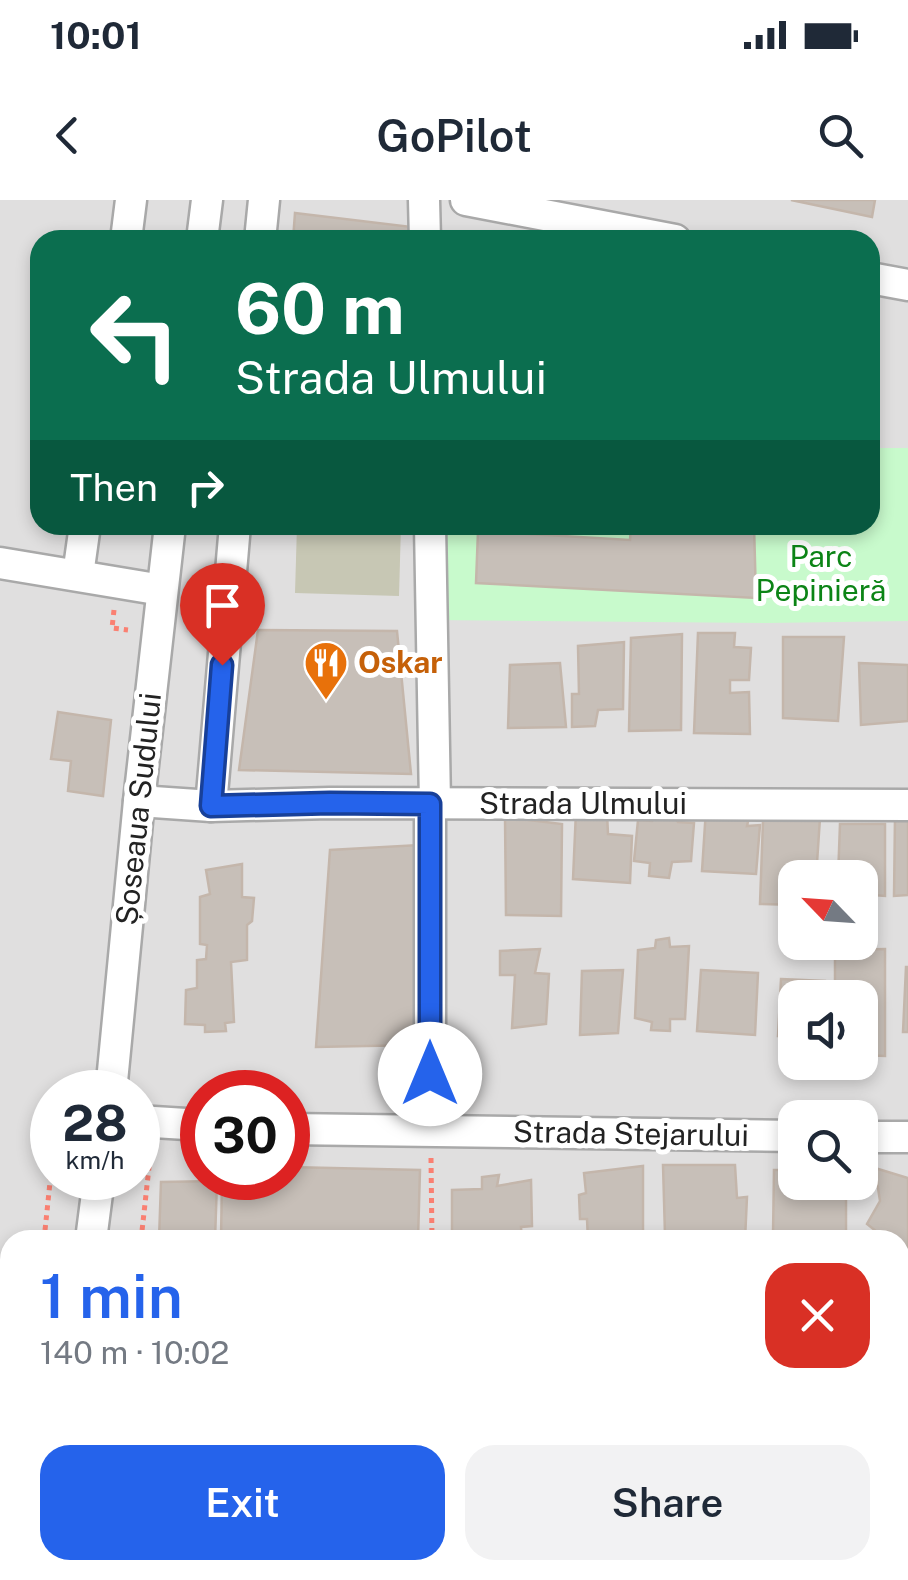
<!DOCTYPE html>
<meta charset="utf-8">
<style>
body{margin:0;font-family:"Public Sans",sans-serif;background:#f2f2f3;color:#1f2937;height:100vh;display:flex;flex-direction:column;font-size:38px;white-space:nowrap}
*{box-sizing:border-box;margin:0}
p{font-size:32px;color:#747a83}
.icon{flex:none;width:55px;height:55px;fill:none;stroke:currentColor;stroke-width:2;stroke-linecap:round;stroke-linejoin:round}
.map{position:relative;flex:1;overflow:hidden}
.side{position:absolute;left:0px;top:1030px;width:910px;height:350px;display:flex;flex-direction:column;background:#fff;border-radius:30px 30px 0 0;box-shadow:0 5px 15px #0003}
.side>*{flex:none}
.top-card{position:absolute;left:30px;top:30px;width:850px;height:305px;border-radius:30px;box-shadow:0 5px 15px #0003;background:#0b6e4f;color:#fff;overflow:hidden}
.needle{width:65px;rotate:295deg}
.tools{position:absolute;left:778px;top:660px;display:grid;gap:20px}
.tools a{display:grid;place-items:center;width:100px;height:100px;border-radius:20px;background:#fff;box-shadow:0 5px 15px #0003;font-size:50px}
.speed{position:absolute;left:30px;top:870px;display:flex;gap:20px;font-size:50px;font-weight:700;text-align:center}
.speed>*{display:grid;place-content:center;width:130px;height:130px;border-radius:50%;background:#fff;box-shadow:0 5px 15px #0003;line-height:1}
.speed small{font-size:25px;font-weight:400}
.speed .limit{border:15px solid #d22;background:#fff;color:#111}
.pin{position:absolute;display:grid;place-items:center;width:85px;height:85px;color:#fff;margin:-102px -42px;border-radius:50% 50% 50% 0;rotate:-45deg;box-shadow:0 0 10px #0007}
.pin .icon{rotate:45deg}
.me{position:absolute;width:110px;margin:-55px;rotate:0deg;stroke-linejoin:round;filter:drop-shadow(0 0 8px #0008)}
.turn{display:flex;align-items:center;gap:35px;height:210px;padding:0 40px;font-size:45px}
.turn .icon{width:130px;height:130px;stroke-width:2.5}
.turn b{display:block;font-size:70px;line-height:85px}
.then{display:flex;align-items:center;height:95px;padding:0 40px;background:#0003;gap:20px;font-size:38px}
.round{display:grid;place-items:center;flex:none;width:105px;height:105px;border-radius:30px;background:#f2f2f3}
.summary{display:flex;align-items:center;justify-content:space-between;height:170px;padding:0 40px}
h1{font-size:60px;font-weight:600;line-height:75px;color:#2563eb}
.action{display:flex;gap:20px;margin-top:auto;padding:20px 40px}
.action a{flex:1;height:115px;border-radius:30px;background:#2563eb;color:#fff;font-size:40px;font-weight:600;line-height:115px;text-align:center}
.action a+a{background:#f2f2f3;color:#1f2937}
.status{display:flex;justify-content:space-between;align-items:center;height:70px;padding:0 50px;background:#fff;direction:ltr}
.status svg{height:28px;fill:currentColor}
header{display:flex;justify-content:space-between;align-items:center;height:130px;padding:0 40px;background:#fff;font-size:45px;font-weight:600}
.map>svg:first-child{display:block}
.residential{fill:#e0dfdf;fill-rule:evenodd}
.construction{fill:#c7c7b4}
.park{fill:#c8facc}
.building{fill:#c7bfb8;stroke:#c4b6ab;stroke-width:2.5}
.lines{fill:none;stroke-linecap:round;stroke-linejoin:round}
.minor-casing{stroke:#a9a9a9;stroke-width:35}
.tertiary-casing{stroke:#a9a9a9;stroke-width:42}
.path{stroke:#fa8072;stroke-width:5;stroke-dasharray:5 5;stroke-linecap:butt}
.minor{stroke:#fff;stroke-width:30}
.tertiary{stroke:#fff;stroke-width:38}
.route-casing{stroke:#184099;stroke-width:25}
.route{stroke:#2563eb;stroke-width:18}
.labels{text-anchor:middle;stroke-width:10;stroke-linejoin:round;paint-order:stroke}
.park-label{font-size:30px;fill:#0c8416;stroke:#fff}
.food-label{font-size:30px;font-weight:bold;fill:#c56008;stroke:#fff;text-anchor:start}
.street-label{font-size:30px;fill:#222;stroke:#fff}
</style>
<div class="status"><b>10:01</b><svg viewBox="0 0 49 12"><path d="M0 12V9h3v3zM5 12V6h3v6zM10 12V3h3v9zM15 12V0h3v12zM26 1h20v11H26zM47 4h2v5h-2z"/></svg></div>
<header><svg class="icon" aria-label="back" viewBox="0 0 24 24"><path d="M15 5l-7 7 7 7"/></svg>GoPilot<svg class="icon" aria-label="search" viewBox="0 0 24 24"><circle cx="10" cy="10" r="6"/><path d="M15 15l6 6"/></svg></header>
<div class="map">
<svg width="908" height="1380" viewBox="0 0 908 1380">
<rect width="100%" height="100%" fill="#f2efe9"/>
<path class="residential" d="M0 0H908V1323H900V1040H10V1334L0 1335ZM40 40H870V325H40ZM795 678H860V742H795ZM795 798H860V862H795ZM52 892H138V978H52ZM202 892H288V978H202ZM795 918H860V982H795Z"/>
<polygon class="construction" points="297,325 401,325 399,396 295,393"/>
<g class="park">
<polygon points="870,248 908,248 908,421 768,423 432,420 431,325 870,325"/>
<polygon points="0,1336 10,1336 10,1370 900,1370 900,1338 908,1338 908,1380 0,1380"/>
</g>
<g class="building">
<polygon points="791,0 875,0 872,17"/>
<polygon points="295,13 412,27 412,40 293,40"/>
<polygon points="631,325 754,325 756,398 476,383 478,331 630,340"/>
<polygon points="258,430 397,431 411,574 239,570"/>
<polygon points="698,433 735,433 734,447 751,448 749,480 730,480 730,493 749,492 750,534 694,533"/>
<polygon points="682,434 681,530 629,531 631,438"/>
<polygon points="783,437 844,437 838,521 783,518"/>
<polygon points="624,442 623,509 598,510 595,526 572,527 572,494 579,494 578,446"/>
<polygon points="560,463 566,527 508,528 510,465"/>
<polygon points="859,463 908,465 908,521 861,525"/>
<polygon points="58,512 111,520 103,596 68,591 71,561 51,559"/>
<polygon points="751,608 747,626 760,625 756,674 702,671 706,609"/>
<polygon points="576,611 607,613 608,634 632,636 630,683 573,679"/>
<polygon points="662,611 672,613 678,622 694,623 691,661 672,662 669,678 649,676 650,663 634,661 638,620 652,621"/>
<polygon points="908,616 908,695 894,696 895,617"/>
<polygon points="505,617 562,624 561,716 506,715"/>
<polygon points="820,618 816,678 795,678 795,705 760,704 763,621"/>
<polygon points="840,624 885,624 885,696 860,694 860,678 838,678"/>
<polygon points="419,645 417,845 316,847 330,650"/>
<polygon points="242,664 242,697 254,698 252,721 247,725 247,760 231,762 234,822 225,823 226,831 205,832 205,825 185,824 186,790 197,788 197,760 206,759 207,745 200,744 200,697 210,694 206,670"/>
<polygon points="669,738 670,747 689,746 685,819 670,819 670,831 651,830 652,822 635,818 638,750 655,748 656,740"/>
<polygon points="540,749 535,773 549,774 546,824 512,828 515,775 500,775 500,751"/>
<polygon points="885,749 885,856 860,855 860,798 835,798 835,750"/>
<polygon points="906,767 908,767 908,832 903,832"/>
<polygon points="623,770 618,833 580,835 582,771"/>
<polygon points="701,770 758,773 755,835 697,831"/>
<polygon points="781,779 825,781 825,798 795,798 795,837 778,836"/>
<polygon points="663,965 735,965 737,998 747,997 745,1040 682,1040 681,1036 665,1035"/>
<polygon points="643,966 643,1040 588,1040 587,1019 580,1019 579,995 586,993 584,973"/>
<polygon points="288,967 420,970 418,1040 221,1040 222,978 288,978"/>
<polygon points="875,968 908,978 908,1050 900,1047 900,1040 887,1040 867,1024 880,1001"/>
<polygon points="774,970 795,970 795,982 846,982 846,1040 773,1035"/>
<polygon points="499,975 497,986 531,980 532,1026 521,1027 522,1040 460,1040 460,1034 452,1036 452,990 482,989 482,977"/>
<polygon points="217,981 215,1040 159,1040 161,982"/>
</g>
<g class="lines">
<defs>
<g id="minor">
<polyline points="424,0 425,40"/>
<polyline points="466,0 675,40"/>
<polyline points="126,40 131,0"/>
<polyline points="202,40 207,0"/>
<polyline points="260,40 264,0"/>
<polyline points="870,78 908,85"/>
<polyline points="430,325 435,604"/>
<polyline points="0,363 162,390"/>
<polyline points="78,375 85,325"/>
<polyline points="139,601 211,606 330,603 908,605"/>
<polyline points="430,604 430,930"/>
<polyline points="211,606 235,325"/>
<polyline points="111,892 139,601 170,325"/>
<polyline points="138,921 202,925"/>
<polyline points="288,929 795,936"/>
<polyline points="860,937 908,937"/>
<polyline points="91,1040 99,978"/>
</g>
<g id="tertiary">
<polyline points="900,1301 908,1301"/>
<polyline points="0,1311 10,1311"/>
</g>
</defs>
<use href="#minor" class="minor-casing"/>
<use href="#tertiary" class="tertiary-casing"/>
<g class="path">
<polyline points="114,410 112,428 128,430"/>
<polyline points="431,958 432,1040"/>
<polyline points="44,1040 52,963"/>
<polyline points="141,1040 151,949"/>
<polyline points="398,1380 400,1370"/>
</g>
<use href="#minor" class="minor"/>
<use href="#tertiary" class="tertiary"/>
</g>
<g class="lines">
<defs>
<polyline id="route" points="222,465 211,606 330,603 430,604 430,874"/>
</defs>
<use href="#route" class="route-casing"/>
<use href="#route" class="route"/>
</g>
<defs>
<symbol id="restaurant-pin" viewBox="-11 -11 22 30"><path d="M0 17L-7.5 6A9.5 9.5 0 1 1 7.5 6Z" fill="#e8710a" stroke="#fff"/><path d="M-5-6h1v4h1v-4h1v4h1v-4h1v5L-1.5 .5V6h-2V.5L-5-1ZM5-6V6H3V1.5H1.5Q1.5-4 5-6Z" fill="#fff"/></symbol>
</defs>
<g fill-rule="evenodd">
<use href="#restaurant-pin" x="301" y="438" width="50" height="68"/>
</g>
<g class="labels">
<g class="park-label">
<text x="821" y="367">Parc<tspan x="821" dy="34">Pepinieră</tspan></text>
</g>
<g class="food-label">
<text x="358" y="473">Oskar</text>
</g>
<g class="street-label">
<text x="583" y="614">Strada Ulmului</text>
<text transform="translate(139 609) rotate(-84)" y="10">Șoseaua Sudului</text>
<text transform="translate(631 934) rotate(1)" y="10">Strada Stejarului</text>
</g>
</g>
</svg>
<div class="tools">
<a><svg class="needle" viewBox="-14 -14 28 28"><path d="M0-13l5 13h-10z" fill="#e53935"/><path d="M0 13l5-13h-10z" fill="#747a83"/></svg></a>
<a><svg class="icon" aria-label="sound" viewBox="0 0 24 24"><path d="M4 9h4l5-4v14l-5-4H4zM17 9q2 3 0 6"/></svg></a>
<a><svg class="icon" aria-label="search" viewBox="0 0 24 24"><circle cx="10" cy="10" r="6"/><path d="M15 15l6 6"/></svg></a>
</div>
<div class="speed"><div>28<small>km/h</small></div><div class="limit">30</div></div>
<div class="pin" style="left:222px;top:465px;background:#d93025"><svg class="icon" aria-label="arrive" viewBox="0 0 24 24"><path d="M6 21V4h12l-3 4 3 4H6"/></svg></div>
<svg class="me" style="left:430px;top:874px" viewBox="-20 -20 40 40"><circle r="19" fill="#fff"/><path d="M0-13L10 11 0 6-10 11z" fill="#2563eb"/></svg>
<div class="top-card">
<div class="turn"><svg class="icon" aria-label="left" viewBox="0 0 24 24"><path d="M17 20v-9H6M10 6l-5 5 5 5"/></svg><div><b>60 m</b>Strada Ulmului</div></div>
<div class="then">Then<svg class="icon" aria-label="right" viewBox="0 0 24 24"><path d="M7 20v-9h11M14 6l5 5-5 5"/></svg></div>
</div>
<section class="side">
<div class="summary"><div><h1>1 min</h1><p>140 m · 10:02</p></div><a class="round" style="background:#d93025;color:#fff"><svg class="icon" aria-label="close" viewBox="0 0 24 24"><path d="M6 6l12 12M18 6L6 18"/></svg></a></div>
<div class="action"><a>Exit</a><a>Share</a></div>
</section>
</div>
